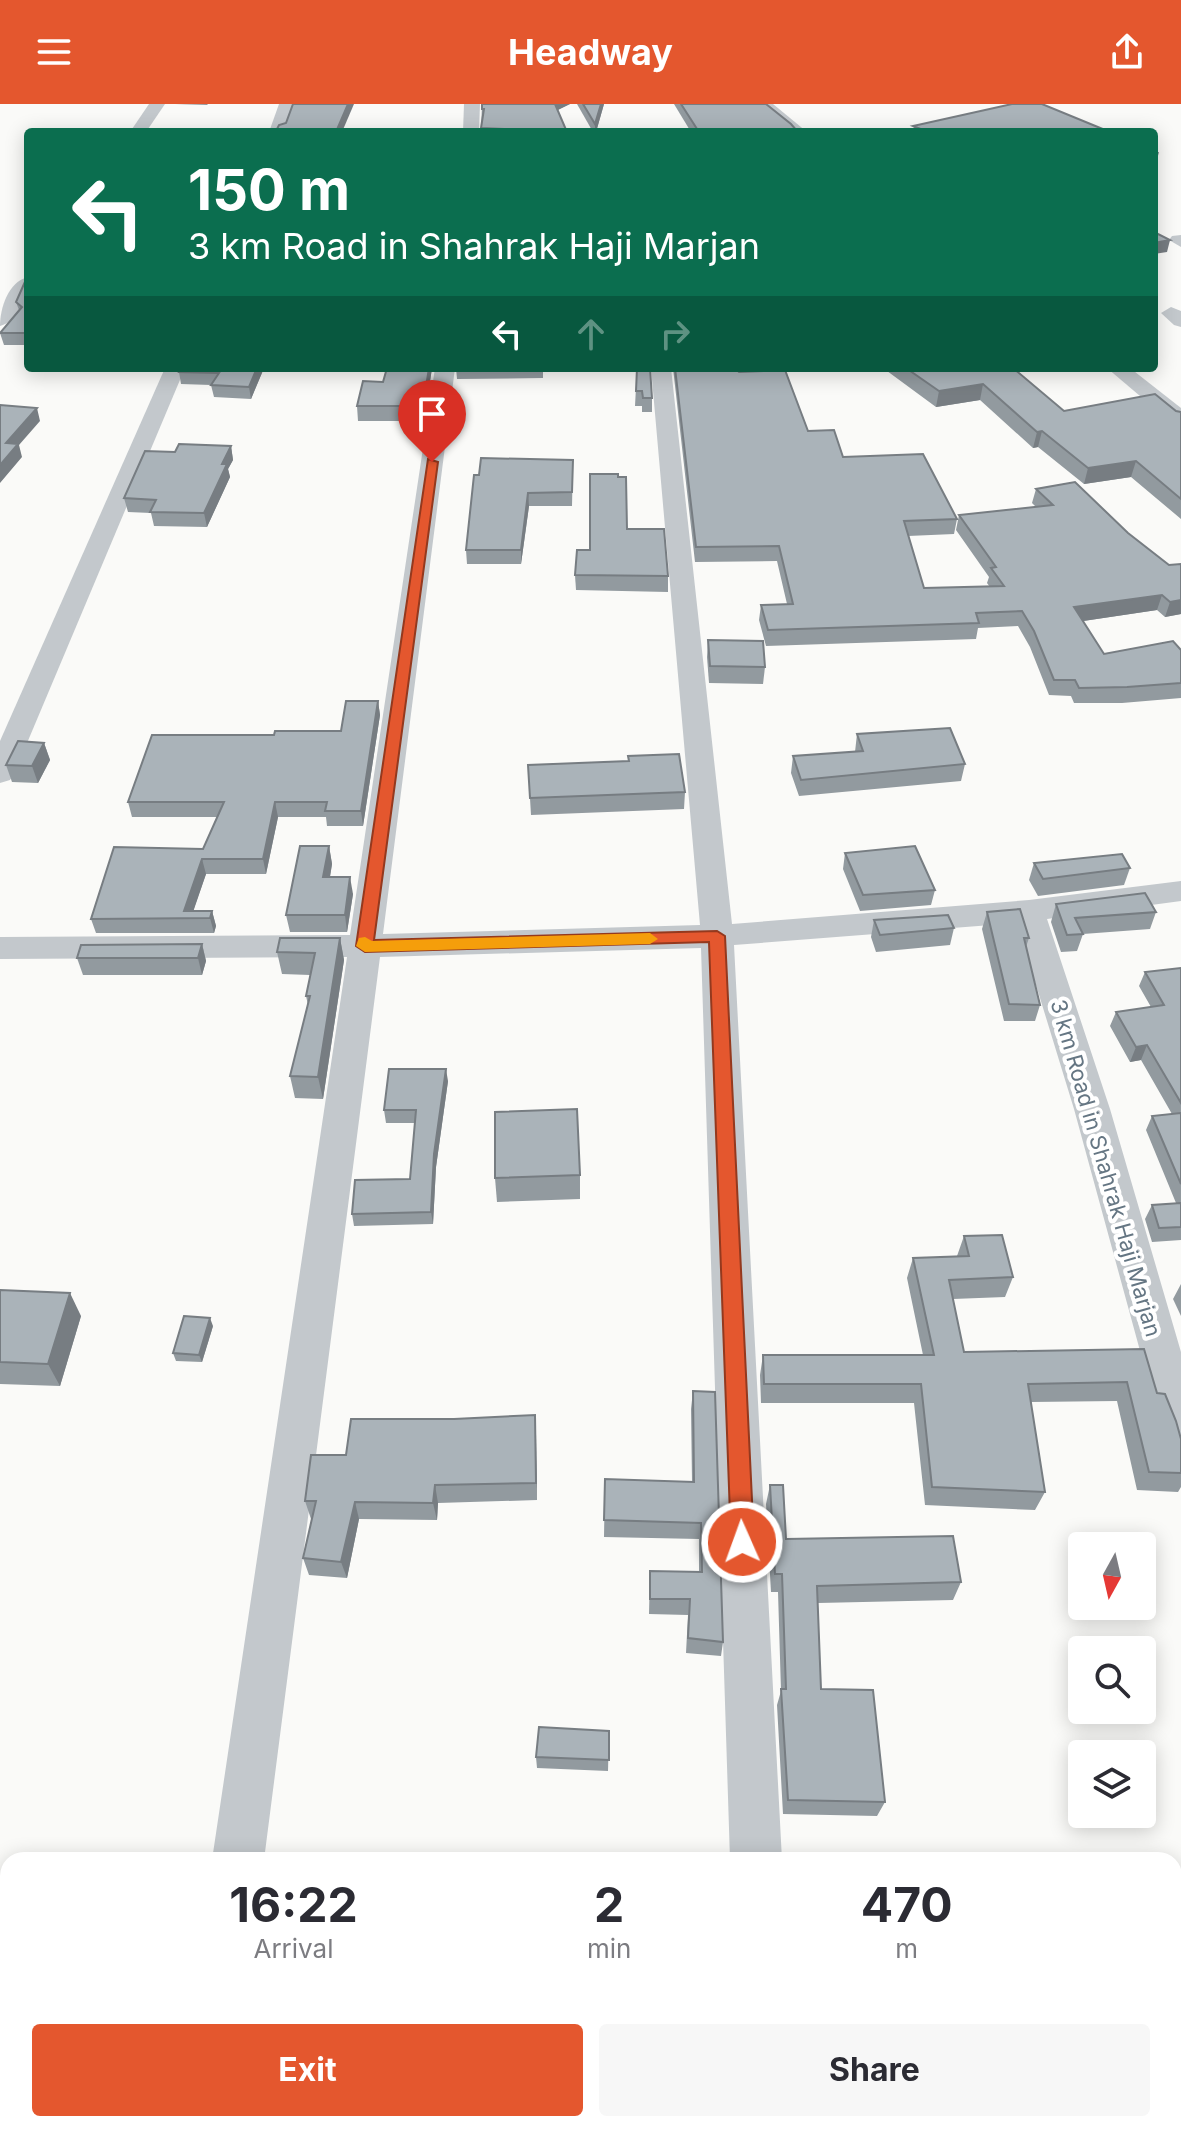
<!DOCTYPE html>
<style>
body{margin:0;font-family:Inter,sans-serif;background:#f7f7f7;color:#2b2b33;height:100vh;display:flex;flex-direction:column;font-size:30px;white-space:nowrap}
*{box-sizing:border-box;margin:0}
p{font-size:26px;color:#7c7c81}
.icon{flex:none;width:44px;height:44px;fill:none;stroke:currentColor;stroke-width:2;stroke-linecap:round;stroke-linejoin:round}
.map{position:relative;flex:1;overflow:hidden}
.details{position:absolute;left:0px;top:1748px;width:1182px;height:280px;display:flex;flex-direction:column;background:#fff;border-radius:24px 24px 0 0;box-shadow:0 4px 20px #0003}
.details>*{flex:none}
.top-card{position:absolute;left:24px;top:24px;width:1134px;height:244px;border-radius:8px;box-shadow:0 4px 20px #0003;background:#0b6e4f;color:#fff;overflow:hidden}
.needle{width:52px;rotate:188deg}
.tools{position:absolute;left:1068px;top:1428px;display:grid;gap:16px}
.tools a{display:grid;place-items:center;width:88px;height:88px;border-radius:8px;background:#fff;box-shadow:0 4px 20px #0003;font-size:40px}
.pin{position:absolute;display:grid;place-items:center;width:68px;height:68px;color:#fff;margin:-82px -34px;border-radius:50% 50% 50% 0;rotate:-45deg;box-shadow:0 0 8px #0007}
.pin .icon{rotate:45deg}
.me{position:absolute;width:88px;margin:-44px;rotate:358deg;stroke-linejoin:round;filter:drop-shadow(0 0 6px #0008)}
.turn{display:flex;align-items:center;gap:28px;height:168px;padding:0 32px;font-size:36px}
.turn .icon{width:104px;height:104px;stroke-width:2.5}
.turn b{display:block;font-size:56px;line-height:68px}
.lanes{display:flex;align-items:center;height:76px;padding:0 32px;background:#0003;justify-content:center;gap:40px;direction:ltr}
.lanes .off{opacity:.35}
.eta{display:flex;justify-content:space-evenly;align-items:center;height:136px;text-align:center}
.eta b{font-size:48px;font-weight:700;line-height:56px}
.primary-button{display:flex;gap:16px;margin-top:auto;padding:16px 32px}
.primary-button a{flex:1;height:92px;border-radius:8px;background:#e4572e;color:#fff;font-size:32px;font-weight:700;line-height:92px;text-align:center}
.primary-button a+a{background:#f7f7f7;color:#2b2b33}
header{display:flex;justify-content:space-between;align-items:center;height:104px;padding:0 32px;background:#e4572e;color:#fff;font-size:36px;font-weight:700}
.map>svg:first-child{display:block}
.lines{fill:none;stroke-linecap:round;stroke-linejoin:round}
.minor{fill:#c3c8cc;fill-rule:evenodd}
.wall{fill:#929a9f}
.shaded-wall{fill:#777d82}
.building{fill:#aab3b9;stroke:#777d82;stroke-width:2}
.route{fill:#e4572e;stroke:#94391e;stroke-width:2}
.slow{fill:#f59e0b}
.labels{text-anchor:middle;stroke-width:8;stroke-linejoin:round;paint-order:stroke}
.street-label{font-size:22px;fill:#657683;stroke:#fff}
</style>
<header><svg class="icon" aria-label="menu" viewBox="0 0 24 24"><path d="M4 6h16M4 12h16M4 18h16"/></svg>Headway<svg class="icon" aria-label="share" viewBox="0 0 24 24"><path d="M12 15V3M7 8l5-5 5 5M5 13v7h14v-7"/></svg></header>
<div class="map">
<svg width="1181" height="2028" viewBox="0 0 1181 2028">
<rect width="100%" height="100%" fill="#fafaf8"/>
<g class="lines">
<g class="minor">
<polygon points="149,0 165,0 146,28 130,28"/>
<polygon points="279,0 295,0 285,28 269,28"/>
<polygon points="464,0 480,0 479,28 463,28"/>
<polygon points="756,0 773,0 807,28 789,28"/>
<polygon points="1181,131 1181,143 1169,136 1172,132"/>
<path d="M28 173C28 191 19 217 0 222 0 204 8 178 28 173Z"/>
<polygon points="1171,203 1181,207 1181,223 1174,221 1161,209"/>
<polygon points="165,264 185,264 14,670 10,676 0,679 0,637"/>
<polygon points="435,264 455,264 383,830 700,821 651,264 671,264 732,820 1029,796 1181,777 1181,797 1047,815 1110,1005 1181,1248 1181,1339 1166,1333 1160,1320 1074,1005 1017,819 734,841 782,1756 730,1756 701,844 380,853 264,1756 212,1756 347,853 0,855 0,833 350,831"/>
<polygon points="1107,264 1130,264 1181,304 1181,322 1173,320"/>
<polygon points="1181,1822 1181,1876 1174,1878 1174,1824"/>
<polygon points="705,2020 761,2020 762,2028 706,2028"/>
</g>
</g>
<g class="wall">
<polygon points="175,0 208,0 207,1"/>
<polygon points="482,0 570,0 557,6 567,28 481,28"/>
<polygon points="577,0 604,0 596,28 593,28"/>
<polygon points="674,0 766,0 798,28 691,28"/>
<polygon points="28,171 28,241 4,241 0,229 19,206 16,198"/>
<polygon points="264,264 251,295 214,293 211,281 181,280 179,268"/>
<polygon points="387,264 432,264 424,317 358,317 357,302 383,278"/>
<polygon points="456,264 543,264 543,274 457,275"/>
<polygon points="637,264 652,294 652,308 642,308 642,302 635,302"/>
<polygon points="673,264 735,264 808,327 843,353 957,415 954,430 908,432 924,484 990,483 987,479 989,473 956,426 959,411 1036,403 1032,399 1036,385 1128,429 1169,461 1181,460 1181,510 1165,513 1157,506 1083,517 1104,550 1181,546 1181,594 1122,599 1074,599 1071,592 1049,591 1030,543 1018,522 978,524 976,535 766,542 759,516 761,501 787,500 777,457 695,458"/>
<polygon points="883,264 1013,264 1064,307 1176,307 1181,308 1181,415 1131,373 1084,380 1038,343 1033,344 980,296 936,303"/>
<polygon points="231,342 233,356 228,365 230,373 207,423 154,422 151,409 128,408 124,394 175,348"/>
<polygon points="573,356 572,402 529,402 521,460 467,460 466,446 479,371"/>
<polygon points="627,425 668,472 668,488 576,486 575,471 590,446"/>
<polygon points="708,536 765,563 763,580 709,579 707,553"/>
<polygon points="378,597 380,611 363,722 327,722 326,713 278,713 266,770 206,770 193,807 212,807 216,822 214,829 96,829 91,815 203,745 217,713 132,713 128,698 274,631 341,627"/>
<polygon points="857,630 965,660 961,677 799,692 791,669 793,652 855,648"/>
<polygon points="44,639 50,656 38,679 12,678 6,661"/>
<polygon points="628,652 685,688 684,705 531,711 528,661 628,657"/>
<polygon points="329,742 332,760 330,773 353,790 347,828 290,828 286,811"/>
<polygon points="845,749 935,786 931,801 860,807 843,765"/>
<polygon points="1034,759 1130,764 1124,781 1038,792 1029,776"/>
<polygon points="1056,800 1156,808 1150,825 1083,830 1077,847 1061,848 1051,818"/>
<polygon points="987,808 1029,834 1026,843 1040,901 1035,917 1004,917 982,825"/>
<polygon points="874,816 954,824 950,841 876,848 871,833"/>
<polygon points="340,834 344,856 323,995 295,994 290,972 308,901 306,892 310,871 282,870 277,848"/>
<polygon points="202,840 206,857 202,871 83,871 77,854"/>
<polygon points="1181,864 1181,1136 1152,1138 1145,1115 1152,1101 1176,1099 1146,1026 1152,1012 1172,1010 1141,956 1130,958 1110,922 1116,908 1151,903 1139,882 1145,868"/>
<polygon points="448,977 436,1063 433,1120 354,1122 352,1110 410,1075 415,1019 386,1019 384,1006"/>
<polygon points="580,1071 580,1095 497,1098 495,1074"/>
<polygon points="964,1132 1013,1173 1005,1193 953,1195 964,1248 1144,1245 1157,1289 1181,1335 1181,1383 1178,1388 1137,1386 1117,1297 1031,1298 1045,1388 1035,1406 925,1401 914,1299 761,1299 760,1271 763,1251 923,1251 907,1174 913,1154 957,1152"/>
<polygon points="1181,1180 1181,1212 1173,1195"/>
<polygon points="0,1186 81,1212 60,1282 0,1280"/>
<polygon points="213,1222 202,1258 176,1257 173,1249"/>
<polygon points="693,1287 723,1538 721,1552 686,1549 688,1511 649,1510 650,1467 699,1468 699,1435 604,1433 605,1375 692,1378 691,1305"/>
<polygon points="535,1311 537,1396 438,1399 437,1416 359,1415 347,1474 309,1471 303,1454 312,1415 311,1415 305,1397 346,1351 454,1315"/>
<polygon points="770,1381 786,1435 961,1478 953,1496 818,1499 821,1585 885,1698 877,1712 783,1710 777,1601 781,1587 778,1488 771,1488 766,1400"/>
<polygon points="609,1627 608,1667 537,1664 536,1653"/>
<polygon points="1174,1878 1181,1878 1181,1963 1174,1964"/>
<polygon points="849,2020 987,2020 988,2028 850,2028"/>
</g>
<g class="shaded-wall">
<polygon points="348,0 354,0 342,28 336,28"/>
<polygon points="554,0 570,0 554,8"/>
<polygon points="601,0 604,0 596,28 595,28 595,20"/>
<polygon points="1159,48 1156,59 1154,60 1154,49"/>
<polygon points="1170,136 1167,148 1154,150 1154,139"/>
<polygon points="257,264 264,264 251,295 249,283"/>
<polygon points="429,264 432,264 424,317 423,302"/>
<polygon points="983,280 980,296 936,303 939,287"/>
<polygon points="37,304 40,317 19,341 22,353 0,379 0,361 6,339"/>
<polygon points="1042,327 1038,343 1033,344 1037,328"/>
<polygon points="231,342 233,356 228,365 230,373 207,423 204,409 222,360"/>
<polygon points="1136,357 1131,373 1084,380 1088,364"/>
<polygon points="528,389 529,402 521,460 521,446"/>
<polygon points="1162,491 1157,506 1070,519 1074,503"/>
<polygon points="1181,496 1181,510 1165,513 1170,498"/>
<polygon points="378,597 380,611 363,722 361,707"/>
<polygon points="44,639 50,656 38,679 32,662"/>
<polygon points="275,698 278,713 266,770 263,755"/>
<polygon points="329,742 332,760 327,790 323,773"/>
<polygon points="202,755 206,770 191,814 184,807"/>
<polygon points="350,773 353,790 347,828 345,811"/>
<polygon points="212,807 216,822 214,829 210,814"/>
<polygon points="340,834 344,856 323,995 318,973"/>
<polygon points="202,840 206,857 202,871 198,854"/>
<polygon points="1147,941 1141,956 1130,958 1136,943"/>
<polygon points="446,965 448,977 436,1063 433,1120 431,1108 434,1050"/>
<polygon points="70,1189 81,1212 60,1282 48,1260"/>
<polygon points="210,1214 213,1222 202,1258 199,1251"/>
<polygon points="535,1311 536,1329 537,1396 536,1379"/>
<polygon points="435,1381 438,1399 437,1416 433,1399"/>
<polygon points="355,1398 359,1415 347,1474 341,1458"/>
</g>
<g class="building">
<polygon points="293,0 348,0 336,28 278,28 279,27 276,27 279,21 286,19"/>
<polygon points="482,0 555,0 567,28 526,28 526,26 481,24 484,5 482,5"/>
<polygon points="583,0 601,0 595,20"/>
<polygon points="681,0 766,0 791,20 798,28 699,28"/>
<polygon points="1012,0 1042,0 1110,28 897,28 918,24 913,22"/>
<polygon points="1154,128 1170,136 1154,139"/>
<polygon points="28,171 28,229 0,229 22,203 16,198"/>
<polygon points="181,264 257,264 249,283 211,281 219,269 179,268"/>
<polygon points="387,264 429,264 423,302 357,302 363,277 383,278"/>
<polygon points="637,264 650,264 652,294 643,294 642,287 636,287"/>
<polygon points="675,264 735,264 739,268 785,266 808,327 834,326 843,353 923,350 957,415 904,417 924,484 1004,482 991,464 996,463 959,411 1053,401 1036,385 1075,378 1128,429 1169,461 1181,460 1181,496 1170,498 1162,491 1074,503 1104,550 1173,537 1181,546 1181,579 1127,583 1079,584 1075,576 1054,576 1034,527 1022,507 976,509 979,519 768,526 761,501 793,500 779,442 696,443"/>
<polygon points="906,264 1013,264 1064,307 1155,290 1176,307 1181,308 1181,395 1136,357 1088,364 1042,327 1037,328 983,280 939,287"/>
<polygon points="0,301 37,304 6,339 18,340 0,361"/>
<polygon points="179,340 231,342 222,360 227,360 204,409 150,408 156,396 124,394 145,347 175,348"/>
<polygon points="481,354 573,356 572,388 528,389 521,446 466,446 474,371 479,371"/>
<polygon points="590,370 618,370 618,373 626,373 627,425 664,425 668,472 575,471 577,446 590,446"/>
<polygon points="708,536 763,537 765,563 710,562"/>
<polygon points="346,597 378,597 361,707 325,707 327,698 275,698 263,755 202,755 184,807 212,807 210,814 91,815 114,743 203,745 224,698 128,698 152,631 274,631 275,627 341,627"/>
<polygon points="950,624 965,660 801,676 793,652 863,647 857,630"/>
<polygon points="18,637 44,639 32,662 6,661"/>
<polygon points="679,650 685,688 530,694 528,661 629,657 628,652"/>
<polygon points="300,742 329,742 323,773 350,773 345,811 286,811"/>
<polygon points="915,742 935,786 863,791 845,749"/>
<polygon points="1122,750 1130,764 1043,775 1034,759"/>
<polygon points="1145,789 1156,808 1075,814 1083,830 1067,831 1056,800"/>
<polygon points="1020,805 1029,834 1024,834 1040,901 1009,900 987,808"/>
<polygon points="948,811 954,824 880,831 874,816"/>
<polygon points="280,834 340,834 318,973 290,972 310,892 306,892 315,849 277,848"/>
<polygon points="202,840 198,854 77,854 81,841"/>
<polygon points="1181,864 1181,999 1147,941 1136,943 1116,908 1164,901 1145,868"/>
<polygon points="389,965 446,965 434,1050 431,1108 352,1110 355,1076 410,1075 416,1006 384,1006"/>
<polygon points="577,1005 580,1071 495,1074 495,1008"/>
<polygon points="1181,1009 1181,1080 1152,1012"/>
<polygon points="1181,1099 1181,1123 1159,1124 1152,1101"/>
<polygon points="1002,1131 1013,1173 949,1176 964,1248 1144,1245 1157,1289 1165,1290 1176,1317 1181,1335 1181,1369 1149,1368 1127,1278 1028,1280 1045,1388 932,1383 921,1280 764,1280 763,1251 934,1251 913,1154 969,1152 964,1132"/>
<polygon points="0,1186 70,1189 48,1260 0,1258"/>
<polygon points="184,1212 210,1214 199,1251 173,1249"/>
<polygon points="693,1287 715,1288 723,1538 688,1534 690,1495 650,1495 650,1467 702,1468 701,1419 604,1416 605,1375 694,1378"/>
<polygon points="535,1311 536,1379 435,1381 433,1399 355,1398 341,1458 303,1454 316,1397 305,1397 311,1351 346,1351 351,1315 454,1315"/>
<polygon points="770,1381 783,1381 786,1435 953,1432 961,1478 817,1482 821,1585 873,1586 885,1698 788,1696 781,1585 786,1585 782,1470 775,1470"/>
<polygon points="539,1623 609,1627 609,1656 536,1653"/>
<rect x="1174" y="1878" width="7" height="78"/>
<polygon points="858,2020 987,2020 988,2028 859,2028"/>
</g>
<polygon class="route" points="428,355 438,358 374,836 717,827 725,832 754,1438 750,1445 742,1448 734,1445 731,1438 709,838 365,848 356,842"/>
<polygon class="slow" points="650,829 658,835 650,840 365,848 356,842 359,834 365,833 372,837"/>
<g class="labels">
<g class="street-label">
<text transform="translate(1106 1064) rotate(74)" y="8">3 km Road in Shahrak Haji Marjan</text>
</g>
</g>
</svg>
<div class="tools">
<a><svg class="needle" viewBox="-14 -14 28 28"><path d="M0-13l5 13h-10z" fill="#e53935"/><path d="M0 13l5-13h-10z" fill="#7c7c81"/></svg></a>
<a><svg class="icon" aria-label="search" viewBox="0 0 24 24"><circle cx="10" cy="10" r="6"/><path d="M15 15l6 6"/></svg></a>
<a><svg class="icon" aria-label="layers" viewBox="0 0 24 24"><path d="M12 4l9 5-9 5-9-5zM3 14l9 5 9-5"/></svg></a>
</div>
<div class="pin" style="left:432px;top:358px;background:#d93025"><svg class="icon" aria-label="arrive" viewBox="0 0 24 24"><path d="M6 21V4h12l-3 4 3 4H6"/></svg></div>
<svg class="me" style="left:742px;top:1438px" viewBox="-20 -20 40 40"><circle r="17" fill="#e4572e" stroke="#fff" stroke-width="3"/><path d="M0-11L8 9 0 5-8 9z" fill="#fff"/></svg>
<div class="top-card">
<div class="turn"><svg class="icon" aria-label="left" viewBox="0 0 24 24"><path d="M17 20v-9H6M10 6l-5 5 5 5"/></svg><div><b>150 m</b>3 km Road in Shahrak Haji Marjan</div></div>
<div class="lanes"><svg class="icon" aria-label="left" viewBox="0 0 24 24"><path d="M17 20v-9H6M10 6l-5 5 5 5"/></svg><svg class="icon off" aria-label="ahead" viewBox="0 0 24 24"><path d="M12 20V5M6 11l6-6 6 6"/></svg><svg class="icon off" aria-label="right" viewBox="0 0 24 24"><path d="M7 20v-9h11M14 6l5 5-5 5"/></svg></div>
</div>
<section class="details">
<div class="eta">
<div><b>16:22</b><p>Arrival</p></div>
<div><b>2</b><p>min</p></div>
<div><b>470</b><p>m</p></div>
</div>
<div class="primary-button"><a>Exit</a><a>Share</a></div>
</section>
</div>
